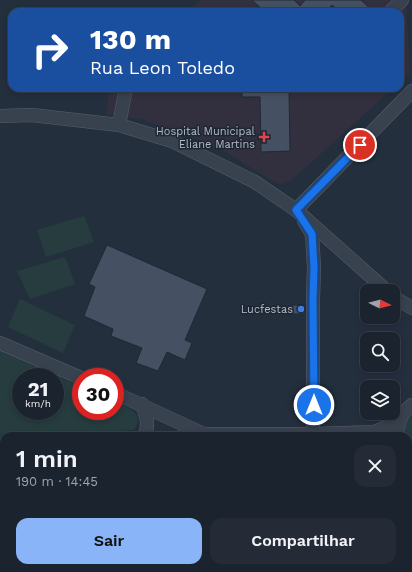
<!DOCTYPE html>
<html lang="pt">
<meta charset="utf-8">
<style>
body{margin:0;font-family:"Work Sans",sans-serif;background:#242b36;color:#f1f3f6;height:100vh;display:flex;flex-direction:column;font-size:15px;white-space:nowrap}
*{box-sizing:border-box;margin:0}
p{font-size:13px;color:#a0a4aa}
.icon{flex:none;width:22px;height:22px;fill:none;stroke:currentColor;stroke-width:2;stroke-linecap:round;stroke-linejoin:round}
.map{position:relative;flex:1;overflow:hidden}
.side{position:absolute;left:0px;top:432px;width:412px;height:140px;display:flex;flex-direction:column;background:#1b232e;border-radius:12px 12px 0 0;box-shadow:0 2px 6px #0003,0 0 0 1px #39404a}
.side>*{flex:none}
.guide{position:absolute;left:8px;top:8px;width:396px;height:84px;border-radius:12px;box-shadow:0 2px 6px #0003,0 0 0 1px #39404a;background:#1a4fa0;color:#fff;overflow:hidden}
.needle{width:26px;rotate:96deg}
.fabs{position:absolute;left:360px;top:284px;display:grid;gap:8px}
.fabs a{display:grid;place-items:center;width:40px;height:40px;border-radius:8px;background:#1b232e;box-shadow:0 2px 6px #0003,0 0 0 1px #39404a;font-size:20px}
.speed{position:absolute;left:12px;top:368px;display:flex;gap:8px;font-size:20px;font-weight:700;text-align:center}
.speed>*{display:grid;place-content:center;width:52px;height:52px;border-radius:50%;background:#1b232e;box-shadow:0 2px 6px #0003,0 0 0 1px #39404a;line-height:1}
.speed small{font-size:10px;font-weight:400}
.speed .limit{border:6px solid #d22;background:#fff;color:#111}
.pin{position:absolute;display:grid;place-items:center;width:34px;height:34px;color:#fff;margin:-17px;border:2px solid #fff;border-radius:50%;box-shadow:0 1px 4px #0007}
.me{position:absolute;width:44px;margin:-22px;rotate:0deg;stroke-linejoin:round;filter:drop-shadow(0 0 3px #0008)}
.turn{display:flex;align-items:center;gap:14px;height:84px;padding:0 16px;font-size:18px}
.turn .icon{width:52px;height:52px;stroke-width:2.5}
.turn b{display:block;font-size:28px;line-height:34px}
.round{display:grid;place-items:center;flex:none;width:42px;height:42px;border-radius:12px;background:#242b36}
.headline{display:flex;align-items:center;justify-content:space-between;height:68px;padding:0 16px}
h1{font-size:24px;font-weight:600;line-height:30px}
.cta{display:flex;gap:8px;margin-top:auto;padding:8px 16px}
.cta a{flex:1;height:46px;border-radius:12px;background:#8ab4f8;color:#111;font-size:16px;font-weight:600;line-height:46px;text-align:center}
.cta a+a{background:#242b36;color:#f1f3f6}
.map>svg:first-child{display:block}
.medical{fill:#32303f}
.green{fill:#263c3f;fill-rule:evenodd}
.building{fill:#455162;stroke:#1f2835}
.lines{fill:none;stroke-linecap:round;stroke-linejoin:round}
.minor-casing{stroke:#565f6c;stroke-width:14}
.minor{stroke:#38414e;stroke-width:13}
.route-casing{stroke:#114b97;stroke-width:10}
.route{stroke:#1a73e8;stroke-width:7}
.health-dot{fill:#e0444e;stroke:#1d2633;stroke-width:1.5}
.shop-dot{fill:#3f7fe0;stroke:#1d2633;stroke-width:1.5}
.labels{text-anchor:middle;stroke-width:3;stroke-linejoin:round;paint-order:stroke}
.poi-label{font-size:11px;fill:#b4bcc9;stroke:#1d2633;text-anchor:end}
</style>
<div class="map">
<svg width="412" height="572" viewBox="0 0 412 572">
<rect width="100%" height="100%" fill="#242f3e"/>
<g class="medical">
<polygon points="202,0 406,0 410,73 400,82 400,12 186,12"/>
<polygon points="110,88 393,88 292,180 282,184 273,181 222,150 187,135 141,119 106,114"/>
</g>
<g class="green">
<polygon points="84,216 94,242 46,257 37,230"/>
<polygon points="65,257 75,284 30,299 17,271"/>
<polygon points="20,299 75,325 63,353 8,327"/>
<path d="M0 351 81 387V411H115V402C128 408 146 413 134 430L0 437ZM21 377H55V411H21Z"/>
<path d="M412 416V460L408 457V436H403C403 429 407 421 412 416Z"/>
</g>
<g class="building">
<polygon points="252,0 294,0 300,6 305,0 361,0 374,12 340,12 332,5 326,12 265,12"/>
<polygon points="242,88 283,88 283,92 289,92 290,151 261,152 260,97 242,97"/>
<polygon points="107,245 207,289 185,340 192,343 185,360 167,352 158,371 136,363 142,348 111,336 113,329 84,316 95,287 89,284"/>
<polygon points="292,305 305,305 305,314 293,314"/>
</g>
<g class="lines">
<defs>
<g id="minor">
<polyline points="390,12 402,0"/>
<polyline points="0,116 32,115 119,125 172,141 255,182 296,210 387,291"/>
<polyline points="119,125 126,88"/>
<polyline points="296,210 412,91"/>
<polyline points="304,221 312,234 314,267 313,300 313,434"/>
<polyline points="393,297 412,308"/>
<polyline points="0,343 81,378"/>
<polyline points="115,393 204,434"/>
<path d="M142 404C146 416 150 425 144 436"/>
<polyline points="182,436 204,434 313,434 374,432 399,422"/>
<path d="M396 436C399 422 401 413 412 405"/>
<polyline points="0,445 4,445"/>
<polyline points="408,465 412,469"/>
<polyline points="0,466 4,465"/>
<polyline points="240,572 325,569"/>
</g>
</defs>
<use href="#minor" class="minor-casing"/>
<use href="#minor" class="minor"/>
</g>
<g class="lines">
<defs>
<polyline id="route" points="314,405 313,300 314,267 312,234 296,210 360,145"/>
</defs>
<use href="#route" class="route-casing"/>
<use href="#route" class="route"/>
</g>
<path class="health-dot" d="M262 131h4v4h4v4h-4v4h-4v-4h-4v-4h4z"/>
<circle class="shop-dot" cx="301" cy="309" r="4"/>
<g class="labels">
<g class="poi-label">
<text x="255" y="135">Hospital Municipal<tspan x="255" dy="13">Eliane Martins</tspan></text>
<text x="293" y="313">Lucfestas</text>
</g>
</g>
</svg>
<div class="fabs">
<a><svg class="needle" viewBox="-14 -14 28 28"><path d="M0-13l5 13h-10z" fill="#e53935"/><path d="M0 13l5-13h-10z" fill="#a0a4aa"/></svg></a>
<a><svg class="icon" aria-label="search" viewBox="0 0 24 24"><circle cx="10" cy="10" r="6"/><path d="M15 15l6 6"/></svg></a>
<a><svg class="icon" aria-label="layers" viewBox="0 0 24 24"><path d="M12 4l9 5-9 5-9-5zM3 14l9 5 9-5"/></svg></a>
</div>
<div class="speed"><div>21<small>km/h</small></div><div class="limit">30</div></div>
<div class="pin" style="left:360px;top:145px;background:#d93025"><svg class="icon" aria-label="arrive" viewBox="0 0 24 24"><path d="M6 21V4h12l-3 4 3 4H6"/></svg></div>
<svg class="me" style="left:314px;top:405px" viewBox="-20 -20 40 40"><circle r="17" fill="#1a73e8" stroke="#fff" stroke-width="3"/><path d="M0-11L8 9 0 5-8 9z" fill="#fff"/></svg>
<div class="guide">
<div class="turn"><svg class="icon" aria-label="right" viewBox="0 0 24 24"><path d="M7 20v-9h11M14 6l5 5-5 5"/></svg><div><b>130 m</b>Rua Leon Toledo</div></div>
</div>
<section class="side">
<div class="headline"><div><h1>1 min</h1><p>190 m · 14:45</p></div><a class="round"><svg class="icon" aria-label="close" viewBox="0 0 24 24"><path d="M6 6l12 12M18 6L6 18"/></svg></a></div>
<div class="cta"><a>Sair</a><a>Compartilhar</a></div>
</section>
</div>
